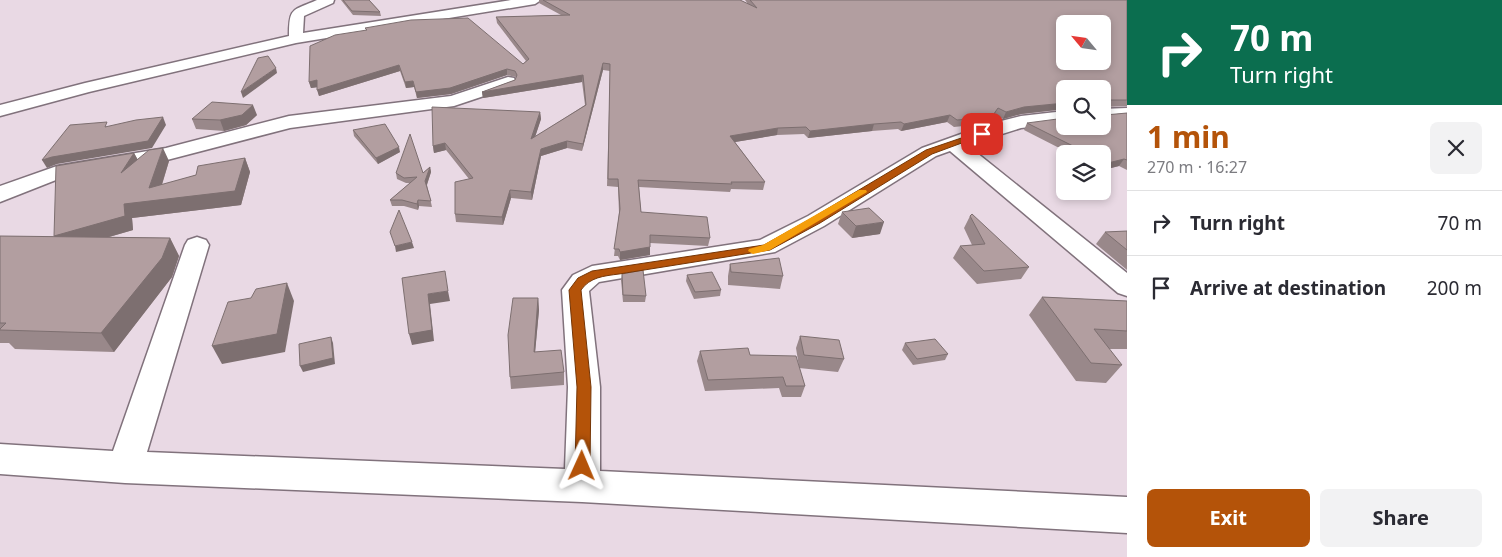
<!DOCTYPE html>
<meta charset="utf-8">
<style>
body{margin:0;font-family:"Noto Sans",sans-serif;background:#f2f2f3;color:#2b2b33;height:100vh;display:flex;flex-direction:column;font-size:19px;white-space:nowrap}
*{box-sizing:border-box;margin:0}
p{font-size:16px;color:#7c7c81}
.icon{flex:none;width:28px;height:28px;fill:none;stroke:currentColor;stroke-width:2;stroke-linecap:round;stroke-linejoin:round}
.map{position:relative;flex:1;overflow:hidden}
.details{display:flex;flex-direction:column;background:#fff;width:375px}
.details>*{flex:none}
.guide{background:#0b6e4f;color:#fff;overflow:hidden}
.needle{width:32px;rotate:299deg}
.buttons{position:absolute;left:1056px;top:15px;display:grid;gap:10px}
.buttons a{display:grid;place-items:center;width:55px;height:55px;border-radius:8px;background:#fff;box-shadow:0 2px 8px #0003;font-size:25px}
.pin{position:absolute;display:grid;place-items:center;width:42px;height:42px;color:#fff;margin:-21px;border-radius:10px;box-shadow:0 2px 8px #0006}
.me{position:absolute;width:55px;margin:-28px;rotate:1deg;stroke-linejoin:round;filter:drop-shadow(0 0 4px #0008)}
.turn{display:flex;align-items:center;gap:18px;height:105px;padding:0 20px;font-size:22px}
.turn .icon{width:65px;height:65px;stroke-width:2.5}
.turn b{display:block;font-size:35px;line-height:42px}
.round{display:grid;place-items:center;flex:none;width:52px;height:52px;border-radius:8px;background:#f2f2f3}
.head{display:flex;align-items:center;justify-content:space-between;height:85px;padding:0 20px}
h1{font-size:30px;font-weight:700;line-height:38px;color:#b45309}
.cta{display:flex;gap:10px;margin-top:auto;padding:10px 20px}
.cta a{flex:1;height:58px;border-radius:8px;background:#b45309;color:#fff;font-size:20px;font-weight:700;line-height:58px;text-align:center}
.cta a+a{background:#f2f2f3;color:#2b2b33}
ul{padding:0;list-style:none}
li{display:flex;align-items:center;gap:15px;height:65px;padding:0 20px;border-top:1px solid #e1e1e2}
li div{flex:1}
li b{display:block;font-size:19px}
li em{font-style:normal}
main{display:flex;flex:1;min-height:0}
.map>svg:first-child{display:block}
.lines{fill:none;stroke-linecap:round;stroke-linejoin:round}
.street-casing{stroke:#81727c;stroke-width:3}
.street{fill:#fff;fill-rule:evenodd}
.wall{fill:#99888a}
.shaded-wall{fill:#7d6f70}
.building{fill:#b29ea0;stroke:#7d6f70;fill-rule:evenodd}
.route{fill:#b45309;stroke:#753606}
.slow{fill:#f59e0b}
</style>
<main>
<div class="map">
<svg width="1127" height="557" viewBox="0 0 1127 557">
<rect width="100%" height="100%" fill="#e9d9e4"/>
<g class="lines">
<defs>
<g id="street">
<path d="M317 0H334L333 3 304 16 303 33 511 0H541L535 4 296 43 89 92 0 116V105L85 83 289 36C289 7 292 11 317 0Z"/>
<polygon points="508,77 514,78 516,82 514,86 454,106 290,128 167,160 61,178 0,202 0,186 57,166 166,148 289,116 451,96"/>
<polygon points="1127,108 1127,118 1102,120 1102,109"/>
<polygon points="1065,111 1065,123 1021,128 967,145 1127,273 1127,296 1118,293 950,151 936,156 824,226 775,252 599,282 589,291 600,387 600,471 1127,497 1127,533 582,502 125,483 0,474 0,444 113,451 185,245 188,240 197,237 206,240 209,245 147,452 565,469 568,387 562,290 573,275 592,266 760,240 808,216 922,148 989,124 1021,116"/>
</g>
</defs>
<use href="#street" class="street-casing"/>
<use href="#street" class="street"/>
</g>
<g class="wall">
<polygon points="341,0 369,0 380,12 381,16 353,15"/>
<polygon points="539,0 740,0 748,4 745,0 1127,0 1127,106 1104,107 1105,115 1127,113 1127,170 1119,166 1103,170 1102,154 1071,154 1024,130 1027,123 1102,126 1065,89 1065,109 1021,114 1003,119 994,114 990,122 982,124 954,127 947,122 901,131 898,129 872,131 808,138 804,134 777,135 735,142 765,182 763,190 731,189 730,192 639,187 641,212 710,238 708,246 650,243 650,255 620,260 618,256 614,256 619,213 618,187 607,186 610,71 603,70 582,151 567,148 541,156 532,200 511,198 503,225 456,222 455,214 469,179 446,150 434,153 433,146 540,112 541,119 535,137 585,105 582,82 483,98 482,92 515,80 516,77 507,75 451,94 417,98 414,87 406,88 400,71 319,96 317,87 311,88 309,82 366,30 365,28 523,64 526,61 497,23 496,17 561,15 539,3"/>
<polygon points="257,115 246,125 224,131 196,129 192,119"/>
<polygon points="353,130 400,152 378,164 354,136"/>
<polygon points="134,153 138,160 169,161 162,185 196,175 245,158 250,172 241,205 132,218 133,230 109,237 170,238 179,256 172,277 114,352 15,349 9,343 0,343 0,236 55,237 54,236"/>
<polygon points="430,167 431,172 427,185 432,207 419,206 418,210 404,206 392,206 390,200 410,183 406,183 397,179 396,173 423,173"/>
<polygon points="842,212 880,234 852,238 838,224"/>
<polygon points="970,216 1029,267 1021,279 977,284 953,258 960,246 972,245 964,228"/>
<polygon points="1127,231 1127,270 1096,244 1105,232"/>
<polygon points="730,264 783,276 780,289 728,285 728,276"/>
<polygon points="622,274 646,296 645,302 623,302 621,280"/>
<polygon points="687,275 721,290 720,296 694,299 686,281"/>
<polygon points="1042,297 1127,301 1127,349 1109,349 1122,365 1106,383 1076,381 1029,315"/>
<polygon points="538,298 539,310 535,352 564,372 564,385 511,389 510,377"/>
<polygon points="800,336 844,359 838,372 799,368 805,386 801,397 782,397 779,388 705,391 697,361 700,351 750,355 799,367 796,348"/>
<polygon points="905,343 948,354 945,360 913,365 902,350"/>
</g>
<g class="shaded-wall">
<polygon points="603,63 603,70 582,151 583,144"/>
<polygon points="399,65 400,71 319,96 317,90"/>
<polygon points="276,68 277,73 243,98 241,92"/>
<polygon points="507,69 507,75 451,94 417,98 416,92"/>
<polygon points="583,75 582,82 483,98 482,92"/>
<polygon points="317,80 319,87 311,88 309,82"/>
<polygon points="413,81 414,87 406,88 405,82"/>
<polygon points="1065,103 1065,109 1021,114 1003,119 1006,112 1024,107"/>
<polygon points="253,105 257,115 246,125 224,131 220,120"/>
<polygon points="998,108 990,122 982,124 985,118"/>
<polygon points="540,112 541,119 532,146 531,139"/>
<polygon points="950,115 947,122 901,131 904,124"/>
<polygon points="163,117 166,125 152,148 57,164 47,168 42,160"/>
<polygon points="874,124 872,131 808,138 810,131"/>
<polygon points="778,128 777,135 729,143 730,136"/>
<polygon points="567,141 567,148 541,156 532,200 531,192 541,149"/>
<polygon points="445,143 446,150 434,153 433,146"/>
<polygon points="399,147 400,152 378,164 376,158"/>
<polygon points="163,148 169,161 157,200 245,158 250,172 241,205 132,218 133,230 64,250 54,236 124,204 149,188"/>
<polygon points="134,153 141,166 121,173"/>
<polygon points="1124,159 1119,166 1103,170 1108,163"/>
<polygon points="430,167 431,172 426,187 425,181"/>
<polygon points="510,190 511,198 503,225 502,217"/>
<polygon points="418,200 419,206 418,210 417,204"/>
<polygon points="884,222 880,234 852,238 856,226"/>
<polygon points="170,238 179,256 172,277 114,352 101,333"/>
<polygon points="412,242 414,248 396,252 395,246"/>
<polygon points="650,247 650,255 620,260 620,252"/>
<polygon points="287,283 294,301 285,352 222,364 212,346"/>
<polygon points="448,291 450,301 430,304 434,341 412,345 409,334 428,294"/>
<polygon points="538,298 539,310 534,364 534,352"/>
<polygon points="331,337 333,343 335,364 303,372 300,366"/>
</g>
<g class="building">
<polygon points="343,0 369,0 380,12 352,11"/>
<path d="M543 0H740L757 8 750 0H1127V100H1106L1104 102 1105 115 1127 113V160L1124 159 1108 163 1102 160V154H1089L1027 123 1065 118V126H1102V89H1065V103L1024 107 1006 112 998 108 993 115 985 118 957 120 950 115 904 124 901 122 874 124 810 131 806 127 778 128 730 136 765 182H731L732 184 638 180 641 212 707 217 710 238 650 235V247L620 252 619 249H614L620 209 618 179H608L610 64 603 63 583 144 567 141 541 149 531 192 510 190 502 217 455 214V182L473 178 445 143 433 146 432 107 540 112 531 139 586 105 583 75 482 92 515 80 517 75 515 71 507 69 450 88 416 92 413 81 405 82 399 65 317 90V80L309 82 310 46 335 35 367 30 365 28 411 20 468 18 523 64 529 59 496 17 570 15ZM1065 24H1102V61H1065Z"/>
<polygon points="268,56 276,68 241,92 258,58"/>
<polygon points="212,102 253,105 242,115 220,120 192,119"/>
<polygon points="163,117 148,141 52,157 42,160 70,125 107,122 105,127 136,120"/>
<polygon points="385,124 399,147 376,158 353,130"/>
<polygon points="410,134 423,173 430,167 425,181 431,201 418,200 417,204 402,200 390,200 417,177 404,178 396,173"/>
<polygon points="163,148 149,188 196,175 198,166 245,158 235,191 124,204 125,216 54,236 56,166 134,153 121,173 149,150"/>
<polygon points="869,208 884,222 856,226 842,212"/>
<polygon points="399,210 412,242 395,246 390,232"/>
<polygon points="972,214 1029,267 984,271 960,246 985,244 970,216"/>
<polygon points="1127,231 1127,250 1105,232"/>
<polygon points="0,236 170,238 162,258 101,333 0,330 0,329 6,323 0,323"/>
<polygon points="779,258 783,276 731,272 730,264"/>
<polygon points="643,270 646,296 623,295 622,274"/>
<polygon points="445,271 448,291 428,294 432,330 409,334 402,278"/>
<polygon points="712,272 721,290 695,292 687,275"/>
<polygon points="287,283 277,334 212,346 228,302 251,298 256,289"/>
<polygon points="1042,297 1127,301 1127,331 1094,329 1122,365 1091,363"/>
<polygon points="513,298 538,298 534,352 561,350 564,372 510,377 508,335"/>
<polygon points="800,336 839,340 844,359 804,355"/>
<polygon points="331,337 333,358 300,366 299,344"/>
<polygon points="935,339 948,354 917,359 905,343"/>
<polygon points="748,348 750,355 796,356 805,386 786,386 783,377 708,380 700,351"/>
</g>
<path class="route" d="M979 132 986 134 932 154 820 223 770 250 619 274C604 276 590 277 581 290L591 387 590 466 588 471 582 473 577 471 575 466 577 387 569 290 578 278 592 271 764 245 812 218 926 150Z"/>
<polygon class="slow" points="859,190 866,190 867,192 770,250 753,254 748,251 749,249 763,245"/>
</svg>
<div class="buttons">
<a><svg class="needle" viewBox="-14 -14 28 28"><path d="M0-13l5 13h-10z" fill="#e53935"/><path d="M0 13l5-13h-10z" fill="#7c7c81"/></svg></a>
<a><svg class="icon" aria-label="search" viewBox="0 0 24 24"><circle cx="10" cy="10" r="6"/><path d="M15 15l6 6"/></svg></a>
<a><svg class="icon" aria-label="layers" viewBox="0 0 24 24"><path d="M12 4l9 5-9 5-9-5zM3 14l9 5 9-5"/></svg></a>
</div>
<div class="pin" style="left:982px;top:134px;background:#d93025"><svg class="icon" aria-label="arrive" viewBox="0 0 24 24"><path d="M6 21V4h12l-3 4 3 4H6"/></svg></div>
<svg class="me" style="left:582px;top:466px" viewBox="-20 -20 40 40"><path d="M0-17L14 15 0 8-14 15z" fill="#b45309" stroke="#fff" stroke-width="4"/></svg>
</div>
<section class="details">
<div class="guide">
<div class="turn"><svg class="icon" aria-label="right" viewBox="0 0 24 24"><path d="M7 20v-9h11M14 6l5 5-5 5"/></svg><div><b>70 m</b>Turn right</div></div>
</div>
<div class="head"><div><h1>1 min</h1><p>270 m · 16:27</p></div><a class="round"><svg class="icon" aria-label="close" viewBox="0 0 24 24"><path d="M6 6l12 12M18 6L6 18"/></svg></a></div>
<ul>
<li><svg class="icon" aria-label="right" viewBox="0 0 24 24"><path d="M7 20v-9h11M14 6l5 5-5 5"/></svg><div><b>Turn right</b></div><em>70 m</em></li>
<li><svg class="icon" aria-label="arrive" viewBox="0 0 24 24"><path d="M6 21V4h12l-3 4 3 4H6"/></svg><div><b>Arrive at destination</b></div><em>200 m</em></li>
</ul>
<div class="cta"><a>Exit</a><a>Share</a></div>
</section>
</main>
